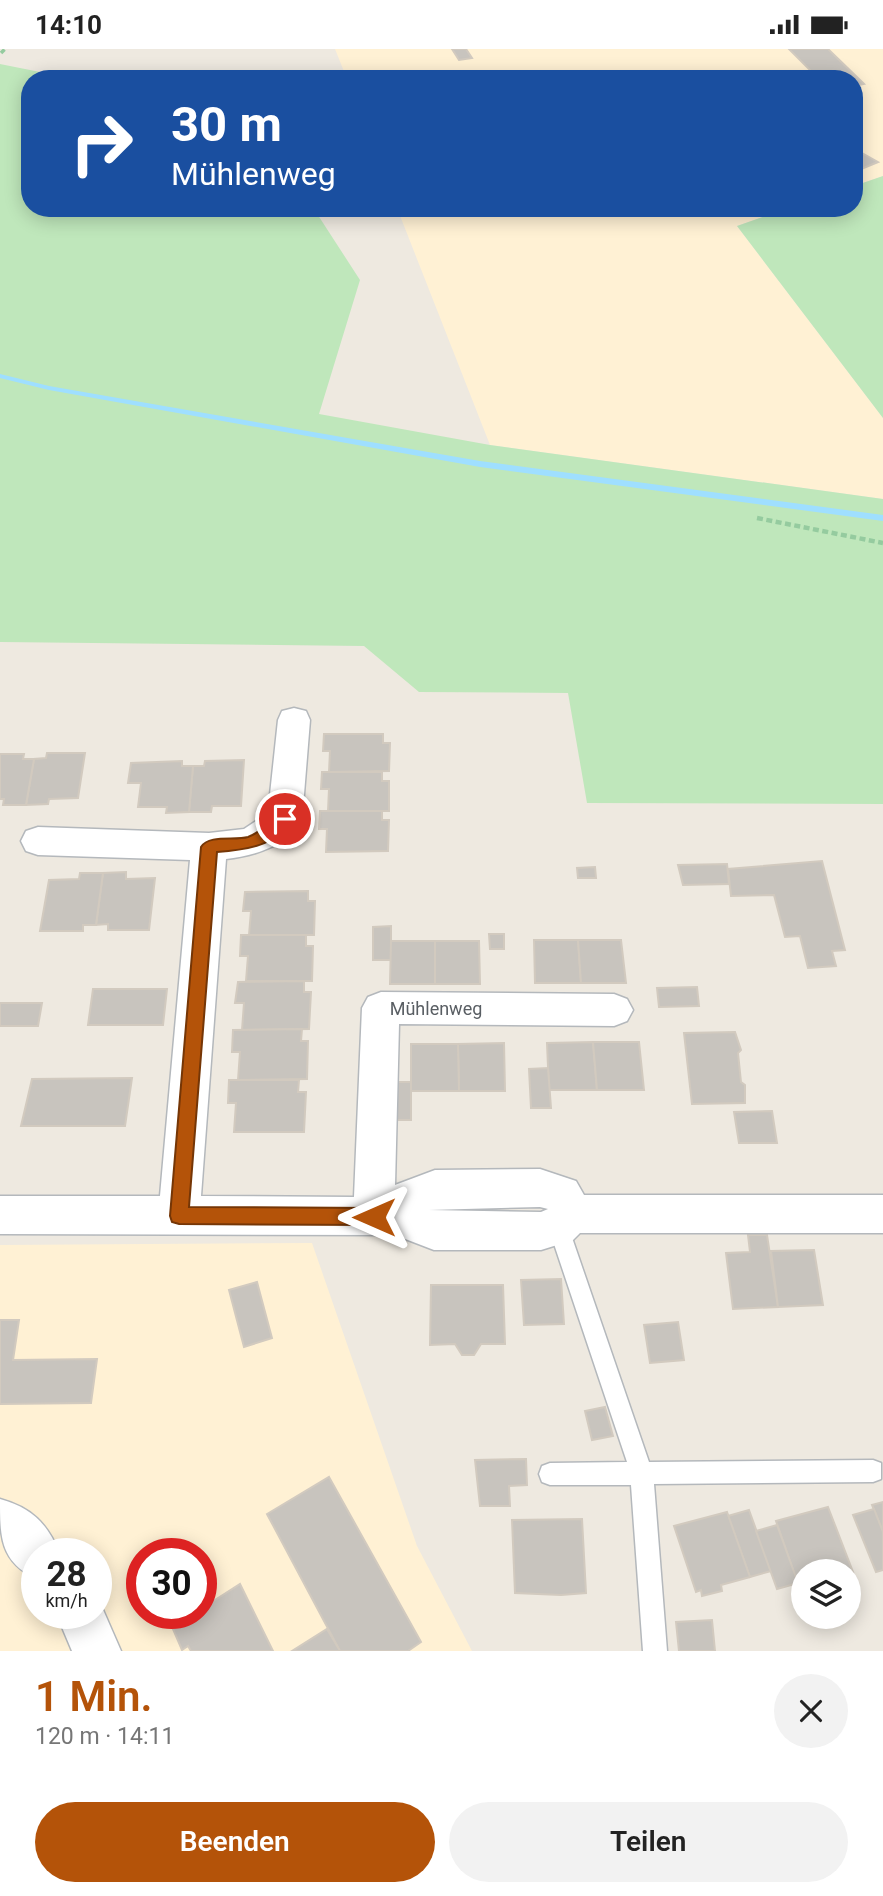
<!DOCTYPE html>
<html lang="de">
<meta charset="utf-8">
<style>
body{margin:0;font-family:Roboto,sans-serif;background:#f2f2f2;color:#222;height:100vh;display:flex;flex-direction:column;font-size:26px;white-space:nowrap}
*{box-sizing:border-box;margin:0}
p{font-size:23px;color:#767676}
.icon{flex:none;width:38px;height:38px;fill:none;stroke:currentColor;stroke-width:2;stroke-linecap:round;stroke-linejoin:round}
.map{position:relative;height:1602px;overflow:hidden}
.side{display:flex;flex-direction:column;background:#fff;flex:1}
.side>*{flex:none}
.guide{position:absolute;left:21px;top:21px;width:842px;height:147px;border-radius:28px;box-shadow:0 4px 18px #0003;background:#1a4fa0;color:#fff;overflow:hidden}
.fabs{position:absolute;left:791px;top:1510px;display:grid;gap:14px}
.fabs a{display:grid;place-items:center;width:70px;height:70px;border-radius:50%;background:#fff;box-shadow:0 4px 18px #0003;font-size:35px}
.speed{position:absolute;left:21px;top:1489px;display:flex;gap:14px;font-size:35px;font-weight:700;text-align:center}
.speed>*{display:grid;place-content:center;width:91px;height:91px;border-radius:50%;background:#fff;box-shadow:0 4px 18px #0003;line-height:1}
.speed small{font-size:18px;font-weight:400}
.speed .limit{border:10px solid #d22;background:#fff;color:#111}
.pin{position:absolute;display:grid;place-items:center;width:60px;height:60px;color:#fff;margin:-30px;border:4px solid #fff;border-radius:50%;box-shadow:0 2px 7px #0007}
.me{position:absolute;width:77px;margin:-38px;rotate:270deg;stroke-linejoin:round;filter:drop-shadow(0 0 5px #0008)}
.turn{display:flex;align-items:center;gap:24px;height:147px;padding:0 35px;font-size:32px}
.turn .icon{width:91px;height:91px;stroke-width:2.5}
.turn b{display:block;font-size:49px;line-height:60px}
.round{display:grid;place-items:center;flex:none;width:74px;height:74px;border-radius:37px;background:#f2f2f2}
.head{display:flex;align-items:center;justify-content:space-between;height:119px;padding:0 35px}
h1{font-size:42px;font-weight:600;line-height:52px;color:#b45309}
.cta{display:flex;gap:14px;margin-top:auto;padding:14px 35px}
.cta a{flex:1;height:80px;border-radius:42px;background:#b45309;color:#fff;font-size:28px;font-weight:600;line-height:80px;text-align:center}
.cta a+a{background:#f2f2f2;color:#222}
.status{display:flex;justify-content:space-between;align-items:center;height:49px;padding:0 35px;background:#fff;direction:ltr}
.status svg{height:19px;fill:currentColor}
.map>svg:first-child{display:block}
.commercial{fill:#fff1d4;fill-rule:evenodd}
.green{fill:#bfe7bb}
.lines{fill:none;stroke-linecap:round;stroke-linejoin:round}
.stream{fill:#9fdfff;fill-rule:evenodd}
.building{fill:#c8c4be;stroke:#d2cabf;stroke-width:2}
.service-casing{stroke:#b4b8bc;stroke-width:3}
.minor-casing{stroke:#b4b8bc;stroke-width:3}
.path-far1{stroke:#95cb9f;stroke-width:3.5;stroke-dasharray:5 2.5;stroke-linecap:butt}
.path{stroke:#95cb9f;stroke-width:4.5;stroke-dasharray:6 3.5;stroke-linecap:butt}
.service{fill:#fff;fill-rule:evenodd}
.minor{fill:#fff;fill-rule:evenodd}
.route{fill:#b45309;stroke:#753606;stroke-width:2}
.labels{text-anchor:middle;stroke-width:5;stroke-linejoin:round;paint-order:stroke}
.street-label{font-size:18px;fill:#595e63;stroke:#fff}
</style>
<div class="status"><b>14:10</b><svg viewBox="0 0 49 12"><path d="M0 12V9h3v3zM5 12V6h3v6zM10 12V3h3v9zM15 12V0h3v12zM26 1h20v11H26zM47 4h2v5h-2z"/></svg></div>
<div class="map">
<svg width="883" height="1602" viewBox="0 0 883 1602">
<rect width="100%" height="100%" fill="#eee9e0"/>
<g class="commercial">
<polygon points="335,0 883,0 883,127 854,137 854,30 347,30"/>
<polygon points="397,159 788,159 737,177 883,369 883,450 490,396"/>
<path d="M312 1194 417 1497 472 1602H0V1196ZM37 1505H96V1564H37ZM142 1505H201V1564H142Z"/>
</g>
<g class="green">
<polygon points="0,15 75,30 30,30 30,159 314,160 360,231 319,365 490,396 883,450 883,755 587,754 568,644 419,643 364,597 0,593"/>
<polygon points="883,127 883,369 737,177 788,159 854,159 854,137"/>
</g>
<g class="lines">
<polygon class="stream" points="0,325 49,337 480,412 883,466 883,472 480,418 49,341 0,329"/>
</g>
<g class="building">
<polygon points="452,0 466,0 472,9 459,11"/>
<polygon points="789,0 828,0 864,35 854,37 854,30 819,30"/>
<polygon points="862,104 878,113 854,123 854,107"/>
<polygon points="324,685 383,685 383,694 390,694 389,722 329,723 330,702 323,702"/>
<polygon points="47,704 85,704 78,749 49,750 48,755 26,756 34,710 46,709"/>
<polygon points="0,705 24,705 23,710 34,710 26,756 3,756 4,750 0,750"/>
<polygon points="244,711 241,757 212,757 211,763 189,763 193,717 204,717 205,712"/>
<polygon points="182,712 182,717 193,717 189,763 166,764 167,758 138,758 141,734 128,734 131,714"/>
<polygon points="322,723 382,723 382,732 389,732 389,762 328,762 329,740 321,740"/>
<polygon points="320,762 382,762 382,771 389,771 388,802 326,803 327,780 319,780"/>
<polygon points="822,812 845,901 832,902 836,917 808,919 800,887 785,888 774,846 731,847 728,820"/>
<polygon points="727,815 729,835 683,836 678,816"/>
<polygon points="595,818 596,829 578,829 577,819"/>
<polygon points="126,823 126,830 155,829 149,881 108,881 108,875 96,876 103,824"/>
<polygon points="80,824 103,824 96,876 83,876 83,882 40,882 49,831 79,830"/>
<polygon points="308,842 308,852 315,852 314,886 249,886 251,862 243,862 245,843"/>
<polygon points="391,877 391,911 373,911 373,878"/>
<polygon points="489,885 504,885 504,900 490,900"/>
<polygon points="241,886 306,886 306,897 313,897 312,932 246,932 248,907 240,907"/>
<polygon points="534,891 578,891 581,934 535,934"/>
<polygon points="578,891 621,891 626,934 581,934"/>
<polygon points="391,892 435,892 435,935 390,935"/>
<polygon points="435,892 479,892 480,935 435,935"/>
<polygon points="304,932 304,943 311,943 309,980 242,981 244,954 235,954 238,933"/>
<polygon points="697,938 699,957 659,958 657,939"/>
<polygon points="93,940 167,940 163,976 88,976"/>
<polygon points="0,954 42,954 38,977 0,977"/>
<polygon points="302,980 301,992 308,992 307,1030 238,1031 240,1003 232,1003 233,981"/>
<polygon points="735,983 741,1001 738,1004 741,1033 745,1036 745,1054 692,1055 684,984"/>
<polygon points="593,993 597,1041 549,1041 547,994"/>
<polygon points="593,993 639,993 644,1041 597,1041"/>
<polygon points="504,994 505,1042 459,1042 458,995"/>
<polygon points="411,995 458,995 459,1042 411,1042"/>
<polygon points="548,1019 551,1059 531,1059 529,1020"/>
<polygon points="132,1029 125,1077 21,1077 32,1030"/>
<polygon points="229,1031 299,1031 298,1043 306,1043 304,1083 234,1083 236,1054 228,1054"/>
<rect x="391" y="1033" width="20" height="38"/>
<polygon points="772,1062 777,1094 739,1094 734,1063"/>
<polygon points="748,1186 767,1186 778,1258 733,1260 726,1204 750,1203"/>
<polygon points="814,1201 823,1256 778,1258 771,1202"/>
<polygon points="561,1230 564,1275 524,1276 521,1231"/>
<polygon points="257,1233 272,1289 244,1298 229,1241"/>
<polygon points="431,1236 503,1236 505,1295 481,1295 474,1306 462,1306 455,1295 430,1296"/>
<polygon points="0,1271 19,1271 13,1311 97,1310 91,1354 0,1355"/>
<polygon points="678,1273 684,1311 650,1314 644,1276"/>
<polygon points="605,1358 613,1387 592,1391 585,1362"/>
<polygon points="526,1410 527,1436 509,1437 510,1457 480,1457 475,1411"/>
<polygon points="329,1428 421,1593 408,1602 340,1602 267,1465"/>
<polygon points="883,1453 883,1483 872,1456"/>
<polygon points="828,1458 853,1523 803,1522 803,1537 799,1538 776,1472"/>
<polygon points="874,1460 883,1483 883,1521 876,1523 853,1466"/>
<polygon points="749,1461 771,1522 750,1528 728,1467"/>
<polygon points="727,1463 750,1528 721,1536 722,1542 702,1547 701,1541 696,1543 674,1477"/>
<polygon points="582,1470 586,1544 561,1546 515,1544 512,1471"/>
<polygon points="777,1476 798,1534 777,1540 756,1482"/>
<polygon points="240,1535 273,1602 191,1602 188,1597 182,1601 170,1573 183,1564 201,1564 201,1554 204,1558"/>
<polygon points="712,1571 715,1602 679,1602 676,1573"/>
<polygon points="327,1580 340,1602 292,1602"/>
</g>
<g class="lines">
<defs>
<polygon id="service" points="558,1167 565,1170 568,1177 649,1413 873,1411 881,1414 881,1430 873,1433 654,1435 667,1602 643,1602 631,1436 550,1436 542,1433 539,1425 542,1417 550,1414 627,1413 548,1177 551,1170"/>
<g id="minor">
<path d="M294 659 306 662 310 671 302 770C288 797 254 807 226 810L201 1147 354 1148 362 959 368 948 381 943 614 945 627 950 633 961 627 972 614 977 399 975 395 1136 435 1121 540 1120 576 1132 584 1146H883V1184H580L573 1191 541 1201H434L395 1186 0 1185V1147H160L190 811 38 806 26 802 21 792 26 782 38 778 209 784 244 780 268 764 278 671 282 662ZM540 1158 548 1160 541 1163 429 1161Z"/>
<path d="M0 1450C32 1459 47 1474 60 1505H37V1530C0 1513 0 1488 0 1450Z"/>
<polygon points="97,1547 121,1602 72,1602 56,1564 96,1564"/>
</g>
</defs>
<use href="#service" class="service-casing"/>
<use href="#minor" class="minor-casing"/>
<polyline class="path-far1" points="1,4 5,0"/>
<polyline class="path" points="757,469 883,494"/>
<use href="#service" class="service"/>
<use href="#minor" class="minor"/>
</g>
<path class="route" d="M285 764 293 770C277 797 245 801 217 803L189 1158 374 1159 380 1161 383 1168 380 1174 374 1176 179 1175 172 1173 170 1167 201 798C209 785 235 792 248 788 263 783 271 769 285 764Z"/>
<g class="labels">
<g class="street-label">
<text x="436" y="966">Mühlenweg</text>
</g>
</g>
</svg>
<div class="fabs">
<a><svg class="icon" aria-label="layers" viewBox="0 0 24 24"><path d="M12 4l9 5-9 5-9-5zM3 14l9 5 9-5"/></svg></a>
</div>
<div class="speed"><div>28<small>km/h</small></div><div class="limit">30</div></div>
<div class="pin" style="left:285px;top:770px;background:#d93025"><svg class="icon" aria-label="arrive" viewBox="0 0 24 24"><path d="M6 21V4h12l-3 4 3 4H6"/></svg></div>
<svg class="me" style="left:374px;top:1168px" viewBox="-20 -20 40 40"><path d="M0-17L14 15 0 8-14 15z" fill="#b45309" stroke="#fff" stroke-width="4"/></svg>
<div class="guide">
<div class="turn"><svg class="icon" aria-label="right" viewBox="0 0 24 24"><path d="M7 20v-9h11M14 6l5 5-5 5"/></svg><div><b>30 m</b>Mühlenweg</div></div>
</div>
</div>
<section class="side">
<div class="head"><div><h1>1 Min.</h1><p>120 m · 14:11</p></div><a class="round"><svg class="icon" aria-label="close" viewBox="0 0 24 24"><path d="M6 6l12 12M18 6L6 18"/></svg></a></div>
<div class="cta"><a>Beenden</a><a>Teilen</a></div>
</section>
